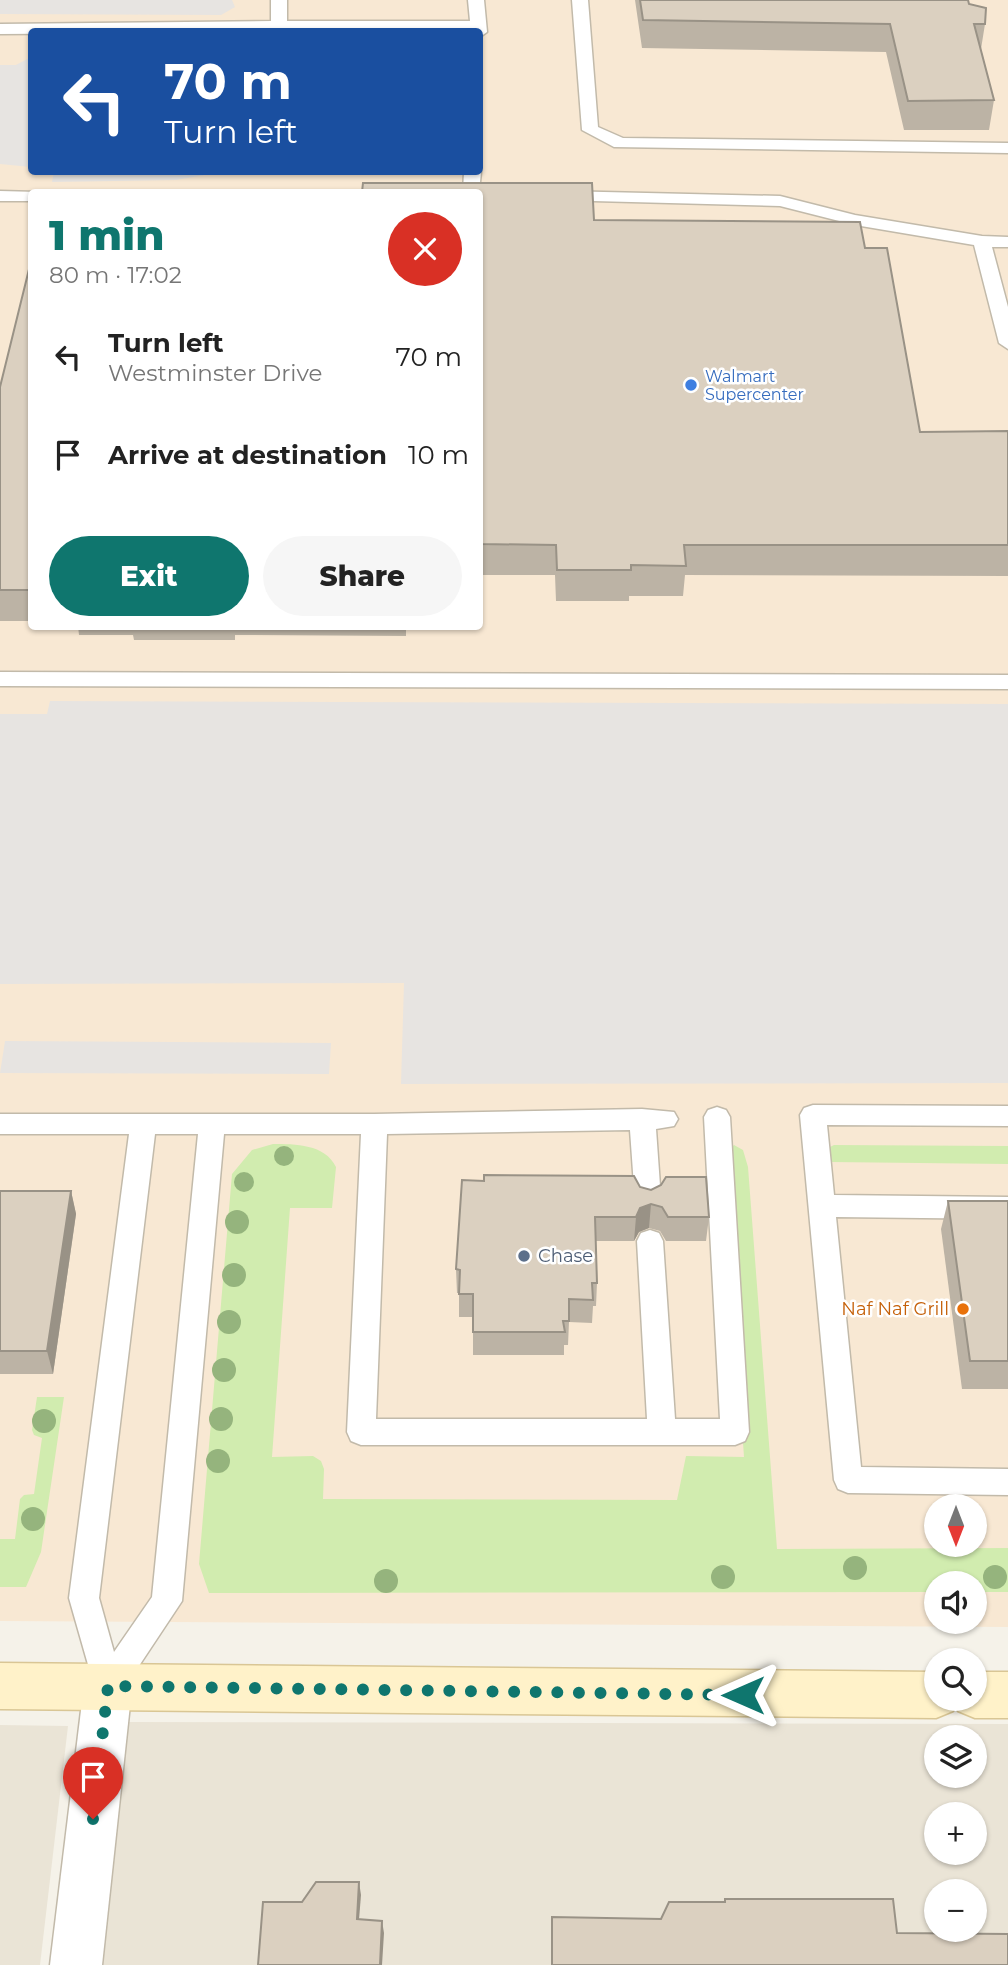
<!DOCTYPE html>
<meta charset="utf-8">
<style>
body{margin:0;font-family:Montserrat,sans-serif;background:#f6f6f6;color:#222;height:100vh;display:flex;flex-direction:column;font-size:26px;white-space:nowrap}
*{box-sizing:border-box;margin:0}
p{font-size:23px;color:#767676}
.icon{flex:none;width:38px;height:38px;fill:none;stroke:currentColor;stroke-width:2;stroke-linecap:round;stroke-linejoin:round}
.map{position:relative;flex:1;overflow:hidden}
.sheet{position:absolute;left:28px;top:189px;width:455px;height:441px;display:flex;flex-direction:column;background:#fff;border-radius:7px;box-shadow:0 2px 5px #0004}
.sheet>*{flex:none}
.banner{position:absolute;left:28px;top:28px;width:455px;height:147px;border-radius:7px;box-shadow:0 2px 5px #0004;background:#1a4fa0;color:#fff;overflow:hidden}
.needle{width:46px;rotate:180deg}
.buttons{position:absolute;left:924px;top:1494px;display:grid;gap:14px}
.buttons a{display:grid;place-items:center;width:63px;height:63px;border-radius:50%;background:#fff;box-shadow:0 2px 5px #0004;font-size:35px}
.pin{position:absolute;display:grid;place-items:center;width:60px;height:60px;color:#fff;margin:-72px -30px;border-radius:50% 50% 50% 0;rotate:-45deg;box-shadow:0 0 7px #0007}
.pin .icon{rotate:45deg}
.me{position:absolute;width:77px;margin:-38px;rotate:270deg;stroke-linejoin:round;filter:drop-shadow(0 0 5px #0008)}
.turn{display:flex;align-items:center;gap:24px;height:147px;padding:0 21px;font-size:32px}
.turn .icon{width:91px;height:91px;stroke-width:2.5}
.turn b{display:block;font-size:49px;line-height:60px}
.round{display:grid;place-items:center;flex:none;width:74px;height:74px;border-radius:37px;background:#f6f6f6}
.overview{display:flex;align-items:center;justify-content:space-between;height:119px;padding:0 21px}
h1{font-size:42px;font-weight:800;line-height:52px;color:#0f766e}
.cta{display:flex;gap:14px;margin-top:auto;padding:14px 21px}
.cta a{flex:1;height:80px;border-radius:42px;background:#0f766e;color:#fff;font-size:28px;font-weight:800;line-height:80px;text-align:center}
.cta a+a{background:#f6f6f6;color:#222}
ul{padding:0;list-style:none}
li{display:flex;align-items:center;gap:21px;height:98px;padding:0 21px}
li div{flex:1}
li b{display:block;font-size:26px}
li em{font-style:normal}
.map>svg:first-child{display:block}
.residential{fill:#eae4d6;fill-rule:evenodd}
.commercial{fill:#f8e8d3;fill-rule:evenodd}
.green{fill:#d1ecaf}
.parking{fill:#e7e4e1}
.lines{fill:none;stroke-linecap:round;stroke-linejoin:round}
.lane-casing{stroke:#c2baaa;stroke-width:3}
.street-casing{stroke:#c2baaa;stroke-width:3}
.secondary-casing{stroke:#d9c695;stroke-width:3}
.lane{fill:#fff;fill-rule:evenodd}
.street{fill:#fff;fill-rule:evenodd}
.secondary{fill:#fff2c9;fill-rule:evenodd}
.tree{fill:#95b47d}
.wall{fill:#bcb3a5}
.shaded-wall{fill:#999286}
.building{fill:#dbd0c0;stroke:#999286;stroke-width:2}
.route{stroke:#0f766e;stroke-width:12;stroke-dasharray:0 21.6}
.shop-dot{fill:#3f7fe0;stroke:#fff;stroke-width:2.5}
.service-dot{fill:#5c6f8a;stroke:#fff;stroke-width:2.5}
.food-dot{fill:#e8710a;stroke:#fff;stroke-width:2.5}
.labels{text-anchor:middle;stroke-width:5;stroke-linejoin:round;paint-order:stroke}
.far-shop-label{font-size:16px;fill:#366cbe;stroke:#fff;text-anchor:start}
.service-label{font-size:18px;fill:#4e5e75;stroke:#fff;text-anchor:start}
.food-label{font-size:18px;fill:#c56008;stroke:#fff;text-anchor:end}
</style>
<div class="map">
<svg width="1008" height="1965" viewBox="0 0 1008 1965">
<rect width="100%" height="100%" fill="#f5f2e9"/>
<g class="residential">
<path d="M127 1722 1008 1724V1965H102ZM936 1738H975V1776H936ZM936 1815H975V1853H936ZM936 1892H975V1930H936Z"/>
<polygon points="0,1725 68,1726 40,1965 0,1965"/>
</g>
<path class="commercial" d="M0 0H1008V1627L0 1621ZM32 32H480V172H32ZM32 192H480V626H32ZM936 1507H975V1545H936ZM936 1584H975V1622H936Z"/>
<g class="green">
<path d="M273 1144C295 1144 325 1144 336 1167L332 1208H290L272 1457 313 1456 321 1461 324 1469 323 1499 677 1500 686 1456 744 1457 724 1162 727 1152 734 1145 743 1150 748 1167 777 1549 1008 1548V1592H975V1584H936V1592L209 1593 199 1564 232 1174 252 1150Z"/>
<polygon points="834,1145 1008,1146 1008,1164 830,1162 824,1150"/>
<polygon points="37,1397 64,1397 41,1552 26,1587 0,1587 0,1539 15,1539 20,1499 24,1495 34,1494 42,1438 34,1435 32,1430"/>
</g>
<g class="parking">
<polygon points="0,0 232,0 235,7 221,15 0,14"/>
<polygon points="31,57 31,167 0,164 0,65 16,65"/>
<polygon points="54,172 282,172 216,173 176,180 52,182"/>
<polygon points="50,701 1008,704 1008,1083 401,1084 404,983 0,984 0,714 47,714"/>
<polygon points="5,1041 331,1043 329,1074 0,1073"/>
</g>
<g class="lines">
<defs>
<g id="lane">
<polygon points="271,0 287,0 287,21 470,21 468,0 484,0 487,32 480,37 480,32 471,31 0,34 0,24 271,21"/>
<polygon points="572,0 588,0 598,127 623,138 1008,143 1008,153 614,147 582,130"/>
<polygon points="480,170 481,172 479,192 463,192 464,172"/>
<polygon points="0,191 38,192 32,192 32,201 0,201"/>
<polygon points="561,191 780,196 855,215 982,236 1008,237 1008,247 992,247 1008,307 1008,349 999,343 974,245 855,225 780,206 555,200 552,196 555,192"/>
<polygon points="0,672 1008,675 1008,689 0,686"/>
<polygon points="813,1105 1008,1106 1008,1126 827,1125 834,1195 1008,1197 1008,1219 836,1217 861,1467 1008,1469 1008,1495 848,1493 838,1489 834,1480 800,1115 804,1108"/>
<path d="M717 1107 726 1110 730 1117 749 1432 745 1441 735 1445H361L351 1441 347 1432 361 1134H224L182 1601 119 1696 108 1701 97 1696 69 1598 129 1134H0V1114H374L642 1109 674 1112 678 1119 674 1126 656 1129 661 1200 657 1208 648 1211 639 1208 635 1200 630 1130 387 1134 376 1419H647L637 1241 641 1233 650 1230 659 1233 663 1241 675 1419H720L704 1117 708 1110ZM155 1134H198L152 1597 114 1652 99 1598Z"/>
</g>
<polygon id="street" points="108,1663 125,1670 132,1686 102,1965 50,1965 84,1686 91,1670"/>
<polygon id="secondary" points="0,1663 936,1672 936,1699 975,1699 975,1672 1008,1672 1008,1718 975,1718 958,1711 956,1706 953,1711 936,1718 0,1709"/>
</defs>
<use href="#lane" class="lane-casing"/>
<use href="#street" class="street-casing"/>
<use href="#secondary" class="secondary-casing"/>
<use href="#lane" class="lane"/>
<use href="#street" class="street"/>
<use href="#secondary" class="secondary"/>
</g>
<g class="tree">
<circle cx="284" cy="1156" r="10"/>
<circle cx="244" cy="1182" r="10"/>
<circle cx="237" cy="1222" r="12"/>
<circle cx="234" cy="1275" r="12"/>
<circle cx="229" cy="1322" r="12"/>
<circle cx="224" cy="1370" r="12"/>
<circle cx="221" cy="1419" r="12"/>
<circle cx="44" cy="1421" r="12"/>
<circle cx="218" cy="1461" r="12"/>
<circle cx="33" cy="1519" r="12"/>
<circle cx="855" cy="1568" r="12"/>
<circle cx="723" cy="1577" r="12"/>
<circle cx="995" cy="1577" r="12"/>
<circle cx="386" cy="1581" r="12"/>
</g>
<g class="wall">
<polygon points="635,0 968,0 969,4 985,24 981,49 994,100 989,130 904,130 886,52 642,48"/>
<polygon points="480,192 594,220 865,248 920,432 1008,431 1008,576 685,575 683,596 629,596 629,601 556,601 555,575 480,575"/>
<polygon points="32,257 32,621 0,621 0,387"/>
<polygon points="78,626 406,626 406,636 235,635 235,640 134,640 133,635 79,635"/>
<polygon points="484,1181 640,1187 709,1217 706,1241 666,1241 660,1231 649,1228 639,1232 634,1241 596,1241 597,1283 596,1306 593,1306 592,1323 569,1322 568,1345 564,1345 564,1355 473,1355 473,1317 459,1317 459,1293 457,1293 456,1269"/>
<polygon points="0,1191 71,1191 76,1214 53,1374 0,1374"/>
<polygon points="948,1201 1008,1201 1008,1389 962,1389 941,1229"/>
</g>
<g class="shaded-wall">
<polygon points="71,1191 76,1214 53,1374 47,1351"/>
<polygon points="651,1204 649,1228 639,1232 634,1241 636,1217 640,1208"/>
<polygon points="359,1882 361,1895 358,1932 357,1919"/>
<polygon points="382,1921 384,1933 382,1965 380,1965"/>
</g>
<g class="building">
<polygon points="640,0 968,0 969,4 986,8 985,24 974,24 994,100 908,101 890,24 643,20"/>
<polygon points="363,183 592,183 594,220 860,222 865,248 887,248 920,432 1008,431 1008,545 684,545 686,566 631,565 631,570 557,570 556,545 480,544 480,192 362,192"/>
<polygon points="32,257 32,590 0,590 0,387"/>
<polygon points="484,1175 634,1176 640,1187 651,1190 661,1185 666,1177 706,1177 709,1217 668,1217 662,1207 651,1204 640,1208 636,1217 595,1217 597,1283 592,1283 593,1300 569,1299 569,1321 563,1321 565,1332 473,1332 473,1294 459,1294 460,1270 456,1269 462,1180 484,1181"/>
<polygon points="0,1191 71,1191 47,1351 0,1351"/>
<polygon points="948,1201 1008,1201 1008,1361 970,1361"/>
<polygon points="316,1882 359,1882 357,1919 382,1921 380,1965 258,1965 263,1902 302,1902"/>
<polygon points="725,1899 893,1899 897,1933 1008,1934 1008,1965 552,1965 552,1917 661,1919 669,1902 725,1902"/>
</g>
<g class="lines">
<polyline class="route" points="93,1819 108,1686 743,1695"/>
</g>
<circle class="shop-dot" cx="691" cy="385" r="7"/>
<circle class="service-dot" cx="524" cy="1256" r="7"/>
<circle class="food-dot" cx="963" cy="1309" r="7"/>
<g class="labels">
<g class="far-shop-label">
<text x="705" y="382">Walmart<tspan x="705" dy="18">Supercenter</tspan></text>
</g>
<g class="service-label">
<text x="538" y="1262">Chase</text>
</g>
<g class="food-label">
<text x="949" y="1315">Naf Naf Grill</text>
</g>
</g>
</svg>
<div class="buttons">
<a><svg class="needle" viewBox="-14 -14 28 28"><path d="M0-13l5 13h-10z" fill="#e53935"/><path d="M0 13l5-13h-10z" fill="#767676"/></svg></a>
<a><svg class="icon" aria-label="sound" viewBox="0 0 24 24"><path d="M4 9h4l5-4v14l-5-4H4zM17 9q2 3 0 6"/></svg></a>
<a><svg class="icon" aria-label="search" viewBox="0 0 24 24"><circle cx="10" cy="10" r="6"/><path d="M15 15l6 6"/></svg></a>
<a><svg class="icon" aria-label="layers" viewBox="0 0 24 24"><path d="M12 4l9 5-9 5-9-5zM3 14l9 5 9-5"/></svg></a>
<a>+</a>
<a>−</a>
</div>
<div class="pin" style="left:93px;top:1819px;background:#d93025"><svg class="icon" aria-label="arrive" viewBox="0 0 24 24"><path d="M6 21V4h12l-3 4 3 4H6"/></svg></div>
<svg class="me" style="left:743px;top:1695px" viewBox="-20 -20 40 40"><path d="M0-17L14 15 0 8-14 15z" fill="#0f766e" stroke="#fff" stroke-width="4"/></svg>
<div class="banner">
<div class="turn"><svg class="icon" aria-label="left" viewBox="0 0 24 24"><path d="M17 20v-9H6M10 6l-5 5 5 5"/></svg><div><b>70 m</b>Turn left</div></div>
</div>
<section class="sheet">
<div class="overview"><div><h1>1 min</h1><p>80 m · 17:02</p></div><a class="round" style="background:#d93025;color:#fff"><svg class="icon" aria-label="close" viewBox="0 0 24 24"><path d="M6 6l12 12M18 6L6 18"/></svg></a></div>
<ul>
<li><svg class="icon" aria-label="left" viewBox="0 0 24 24"><path d="M17 20v-9H6M10 6l-5 5 5 5"/></svg><div><b>Turn left</b><p>Westminster Drive</p></div><em>70 m</em></li>
<li><svg class="icon" aria-label="arrive" viewBox="0 0 24 24"><path d="M6 21V4h12l-3 4 3 4H6"/></svg><div><b>Arrive at destination</b></div><em>10 m</em></li>
</ul>
<div class="cta"><a>Exit</a><a>Share</a></div>
</section>
</div>
